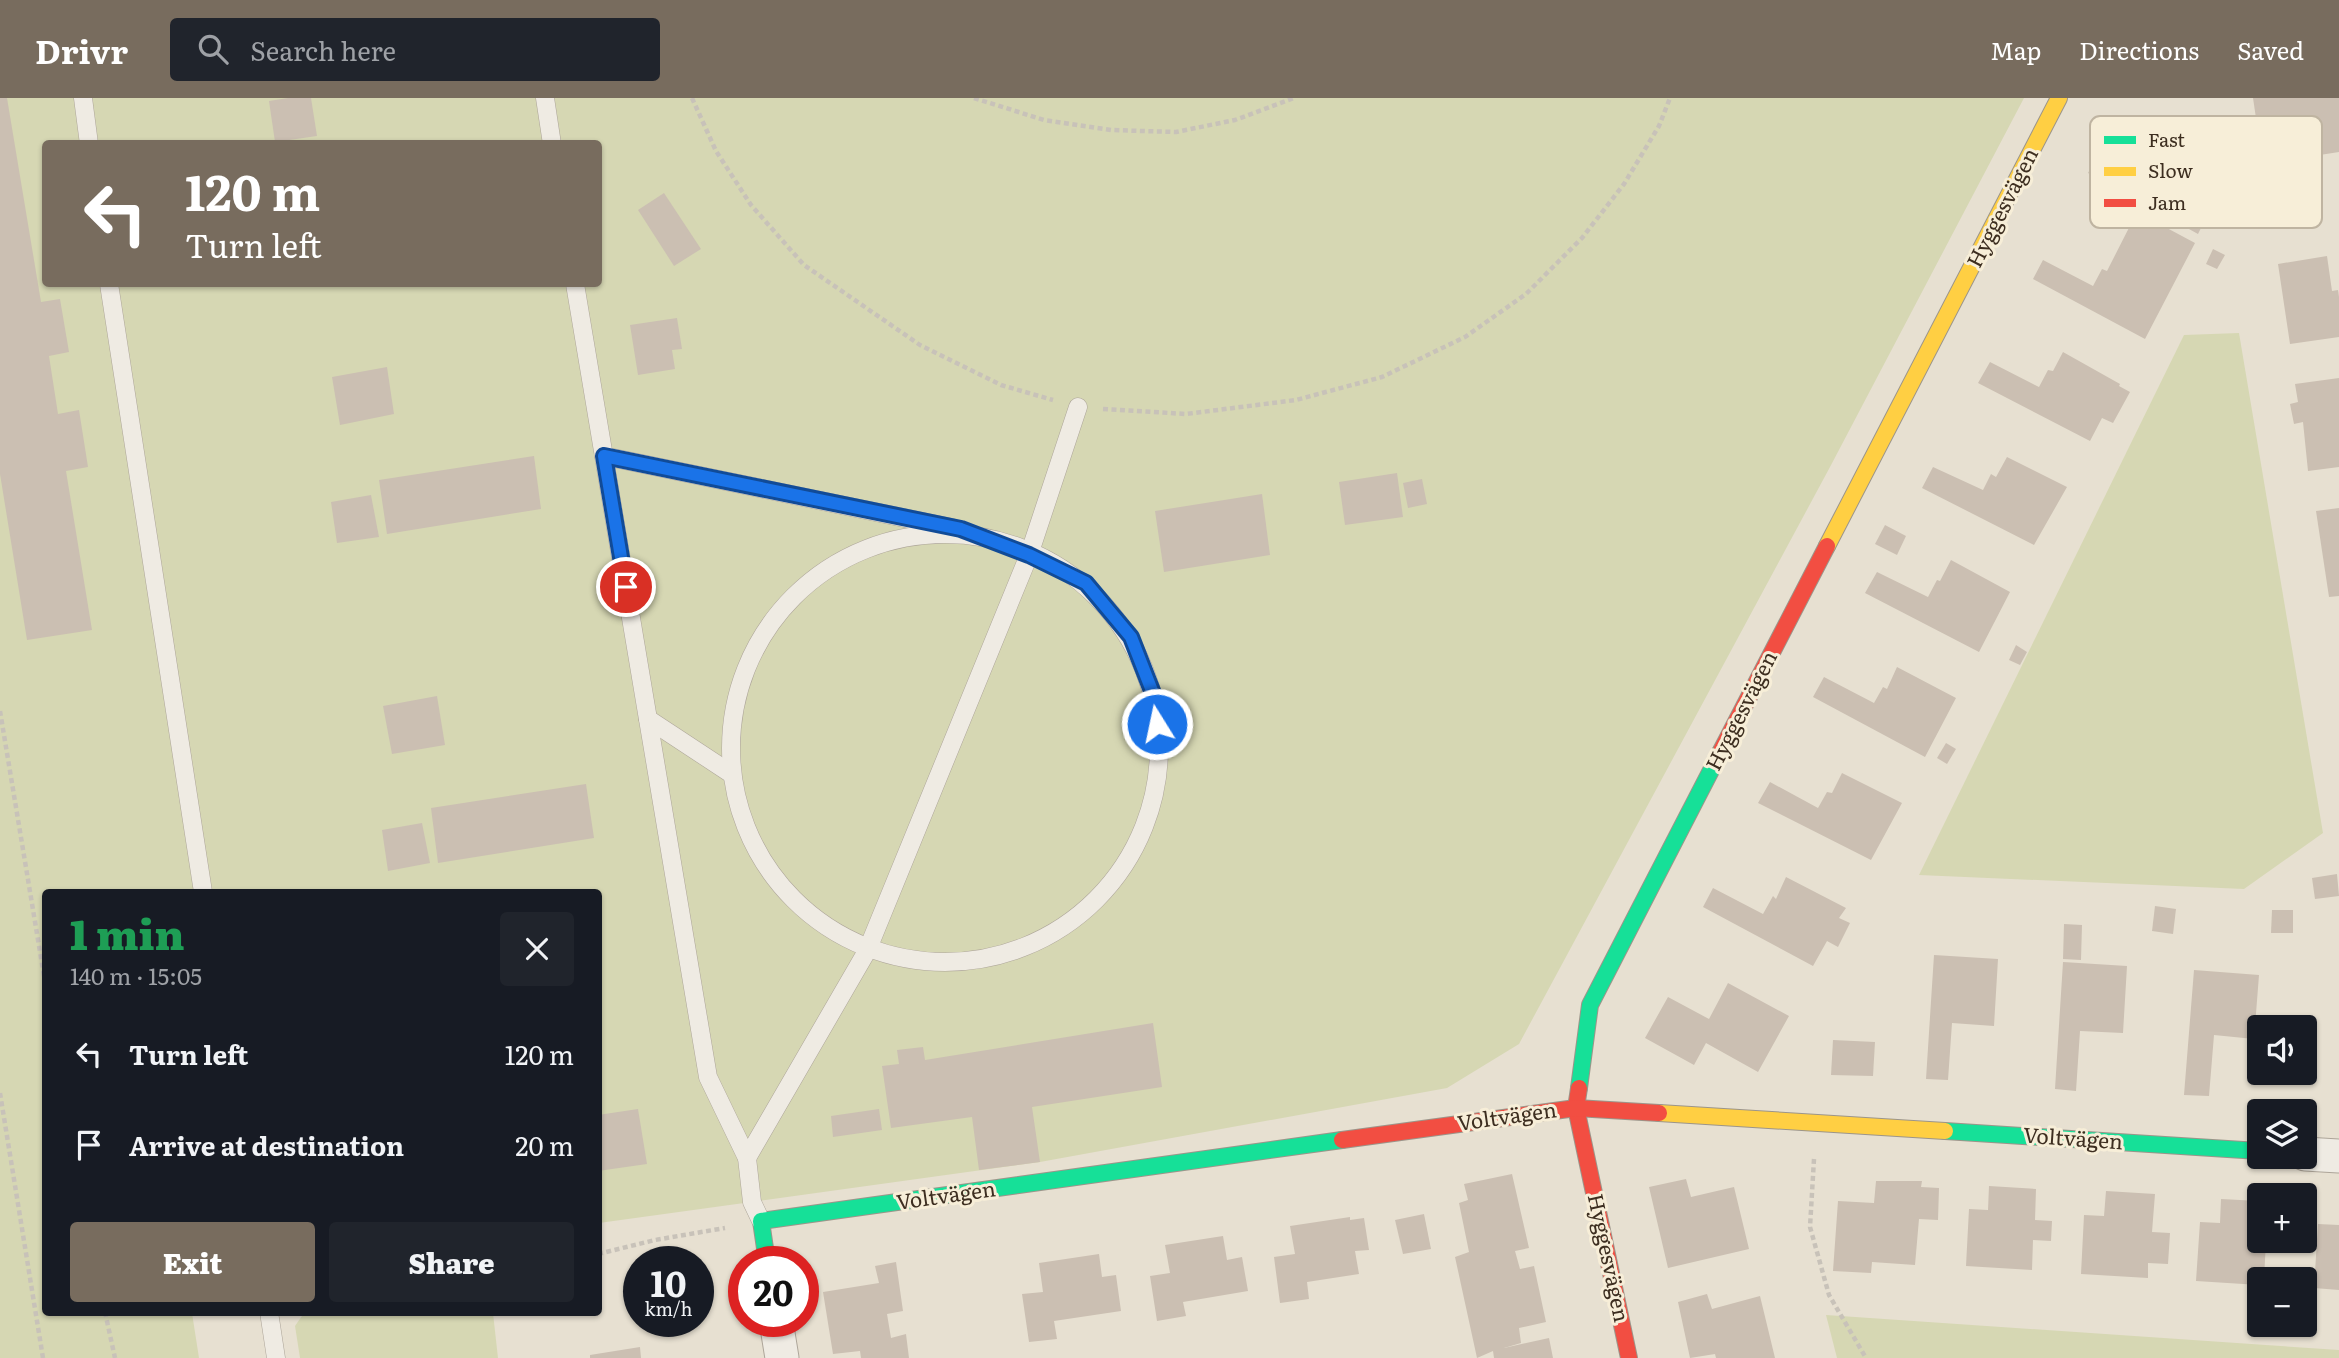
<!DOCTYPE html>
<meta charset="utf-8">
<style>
body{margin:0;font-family:Literata,serif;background:#20242c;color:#f1f3f6;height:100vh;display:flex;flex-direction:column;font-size:26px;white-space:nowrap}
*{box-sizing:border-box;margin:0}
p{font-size:23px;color:#9ea1a6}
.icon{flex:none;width:38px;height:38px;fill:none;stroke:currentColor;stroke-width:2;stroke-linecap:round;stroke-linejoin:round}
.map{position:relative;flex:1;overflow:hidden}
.panel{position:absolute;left:42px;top:791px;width:560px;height:427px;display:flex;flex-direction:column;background:#171b24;border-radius:7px;box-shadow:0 2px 5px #0004}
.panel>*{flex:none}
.hud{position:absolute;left:42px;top:42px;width:560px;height:147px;border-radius:7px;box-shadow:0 2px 5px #0004;background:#786c5e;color:#fff;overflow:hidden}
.buttons{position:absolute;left:2247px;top:917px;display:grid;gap:14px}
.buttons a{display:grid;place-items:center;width:70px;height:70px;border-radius:7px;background:#171b24;box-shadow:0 2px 5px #0004;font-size:35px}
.speed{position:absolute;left:623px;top:1148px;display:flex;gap:14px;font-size:35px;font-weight:700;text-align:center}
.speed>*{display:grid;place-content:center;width:91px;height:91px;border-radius:50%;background:#171b24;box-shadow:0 2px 5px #0004;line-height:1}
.speed small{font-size:18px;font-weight:400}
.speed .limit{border:10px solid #d22;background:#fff;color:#111}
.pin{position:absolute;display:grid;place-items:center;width:60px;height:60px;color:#fff;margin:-30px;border:4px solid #fff;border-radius:50%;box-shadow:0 2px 7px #0007}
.me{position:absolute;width:77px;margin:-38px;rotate:350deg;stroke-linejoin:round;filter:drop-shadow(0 0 5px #0008)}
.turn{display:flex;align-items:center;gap:24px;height:147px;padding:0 28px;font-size:32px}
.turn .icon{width:91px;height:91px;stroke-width:2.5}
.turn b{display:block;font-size:49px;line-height:60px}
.round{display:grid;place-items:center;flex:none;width:74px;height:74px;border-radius:7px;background:#20242c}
.head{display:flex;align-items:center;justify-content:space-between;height:119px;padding:0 28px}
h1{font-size:42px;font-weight:800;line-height:52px;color:#1e9e55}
.action{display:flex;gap:14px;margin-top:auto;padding:14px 28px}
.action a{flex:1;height:80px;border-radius:7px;background:#786c5e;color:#fff;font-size:28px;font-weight:800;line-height:80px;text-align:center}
.action a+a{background:#20242c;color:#f1f3f6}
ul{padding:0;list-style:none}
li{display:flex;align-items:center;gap:21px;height:91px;padding:0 28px}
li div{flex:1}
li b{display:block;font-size:26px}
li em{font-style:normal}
header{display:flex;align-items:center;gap:42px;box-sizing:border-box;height:98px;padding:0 35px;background:#786c5e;color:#fff}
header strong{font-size:33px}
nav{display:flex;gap:38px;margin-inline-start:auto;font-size:24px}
.search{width:490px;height:63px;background:#20242c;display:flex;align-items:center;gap:18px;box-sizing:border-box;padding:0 24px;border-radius:7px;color:#9ea1a6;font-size:26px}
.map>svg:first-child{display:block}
.green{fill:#d6d7b3;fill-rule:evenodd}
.building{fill:#cbbfb2}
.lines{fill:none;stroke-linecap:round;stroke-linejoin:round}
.lane-casing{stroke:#ada599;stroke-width:19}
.street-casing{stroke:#ada599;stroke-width:35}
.fast-casing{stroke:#9c958a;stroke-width:18}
.slow-casing{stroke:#9c958a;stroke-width:18}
.jam-casing{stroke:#9c958a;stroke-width:18}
.path{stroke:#c8c2b9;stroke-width:4.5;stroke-dasharray:5 3.5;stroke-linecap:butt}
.lane{stroke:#efebe3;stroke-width:18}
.street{stroke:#efebe3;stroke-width:33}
.fast{stroke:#16e098;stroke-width:16}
.slow{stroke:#ffcf43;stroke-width:16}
.jam{stroke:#f24e42;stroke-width:16}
.route-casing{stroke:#114b97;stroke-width:18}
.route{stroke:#1a73e8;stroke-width:12}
.labels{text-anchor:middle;stroke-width:6;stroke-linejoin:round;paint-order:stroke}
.street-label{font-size:21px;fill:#3d2e20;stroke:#f7eed8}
.key{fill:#f7eed8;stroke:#bfb4a1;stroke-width:2}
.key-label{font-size:19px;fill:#3d2e20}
</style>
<header>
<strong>Drivr</strong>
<div class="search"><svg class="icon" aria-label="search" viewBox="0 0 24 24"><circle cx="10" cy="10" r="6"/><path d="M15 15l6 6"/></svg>Search here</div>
<nav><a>Map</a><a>Directions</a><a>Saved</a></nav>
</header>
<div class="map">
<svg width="2339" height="1260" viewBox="0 0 2339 1260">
<rect width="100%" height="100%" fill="#e7e0d1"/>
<g class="green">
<path d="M0 0H2024L1830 369 1519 946 1447 990 1040 1064 599 1125 598 794H46V1214L192 1215 199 1260H0ZM46 46H598V186H46Z"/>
<polygon points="2239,235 2323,735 2244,791 1919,777 2184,237"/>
<polygon points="304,1215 493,1215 498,1260 300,1260 295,1228"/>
<polygon points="1826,1217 2339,1252 2339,1260 1837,1260"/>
</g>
<g class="building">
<polygon points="0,0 7,0 41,204 60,201 69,254 49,258 58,316 79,312 88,369 66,373 92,532 27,542 0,376"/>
<polygon points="288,0 311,0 317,38 275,44 269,3"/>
<polygon points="2253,0 2339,0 2339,54 2294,61 2292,42 2260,47"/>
<polygon points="2172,47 2230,76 2221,91 2233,97 2222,119 2210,112 2198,136 2088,75 2098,57 2148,83 2157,66 2161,67"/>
<polygon points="664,95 701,151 674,168 638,112"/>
<polygon points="2137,114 2195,145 2145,241 2033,181 2043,162 2093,188 2102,171 2107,173"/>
<polygon points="2213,151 2225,157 2217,171 2206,166"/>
<polygon points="2327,158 2332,193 2338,192 2339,199 2339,239 2290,246 2278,166"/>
<polygon points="677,220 682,251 672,252 675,271 638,277 630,227"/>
<polygon points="2063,254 2120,286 2119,288 2130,294 2113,325 2102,320 2090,343 1978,285 1990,264 2039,289 2048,272 2053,273"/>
<polygon points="387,269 394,316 340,327 332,279"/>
<polygon points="2339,280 2339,369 2308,373 2303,324 2294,326 2290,306 2298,304 2295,286"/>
<polygon points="534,358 541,411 387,436 379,382"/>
<polygon points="2007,359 2067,389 2034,447 1922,390 1933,369 1983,392 1991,376 1996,379"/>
<polygon points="1397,375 1403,419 1345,427 1339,384"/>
<polygon points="1422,381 1427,406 1408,410 1403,385"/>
<polygon points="1262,396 1270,457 1164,474 1155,413"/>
<polygon points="371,397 379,439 337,445 331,404"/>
<polygon points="2339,410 2339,498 2329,499 2316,413"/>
<polygon points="1885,427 1906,438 1897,457 1875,446"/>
<polygon points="1951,462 2010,494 1979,554 1865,495 1877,474 1928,499 1937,482 1940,483"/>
<polygon points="2016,547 2027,554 2020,567 2009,562"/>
<polygon points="1897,569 1956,600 1925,659 1813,599 1824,579 1874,605 1883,589 1887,591"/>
<polygon points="437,598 445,647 392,656 383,608"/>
<polygon points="1946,645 1956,651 1947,666 1937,660"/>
<polygon points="1842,675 1902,705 1871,762 1758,705 1770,684 1818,710 1827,694 1832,695"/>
<polygon points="586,686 594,740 438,765 431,710"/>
<polygon points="422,725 430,765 388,773 382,732"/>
<polygon points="2337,776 2339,798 2315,801 2312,780"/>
<polygon points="1786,779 1846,810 1839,820 1850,825 1838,849 1827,843 1813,868 1703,809 1713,790 1763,816 1773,798 1776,801"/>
<polygon points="2155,808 2176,811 2173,836 2152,833"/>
<polygon points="2272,812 2293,812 2293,835 2271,835"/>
<polygon points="2064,826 2082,827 2081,862 2063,861"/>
<polygon points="1934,857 1998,861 1994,928 1952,925 1948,982 1926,981"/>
<polygon points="2063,864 2127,868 2123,935 2080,933 2076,993 2055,991"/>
<polygon points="2194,872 2259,877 2254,941 2214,937 2209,998 2184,997"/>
<polygon points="1728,885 1789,918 1758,974 1706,945 1694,967 1645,940 1668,899 1709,921"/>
<polygon points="1153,925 1162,989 1032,1009 1040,1064 979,1072 972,1019 891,1030 882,968 899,966 897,952 923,949 925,962"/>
<polygon points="1833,942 1875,944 1873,978 1831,977"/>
<polygon points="638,1011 647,1066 598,1073 598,1017"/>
<polygon points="879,1011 882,1032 833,1039 831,1018"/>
<polygon points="1512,1076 1529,1150 1515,1153 1520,1171 1534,1168 1546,1224 1519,1230 1521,1245 1504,1250 1549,1240 1553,1260 1494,1260 1493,1253 1477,1260 1455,1159 1469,1154 1459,1105 1468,1102 1464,1086"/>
<polygon points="1686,1081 1691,1099 1734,1089 1749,1151 1668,1170 1649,1089"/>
<polygon points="1876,1083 1922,1083 1921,1089 1939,1090 1938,1122 1919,1121 1915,1167 1872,1164 1871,1175 1833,1173 1838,1103 1874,1105"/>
<polygon points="1989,1088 2036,1091 2035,1122 2052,1123 2051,1143 2033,1142 2032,1172 1966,1168 1969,1111 1988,1112"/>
<polygon points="2106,1093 2155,1096 2152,1134 2170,1135 2168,1166 2148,1165 2148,1180 2081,1176 2084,1117 2104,1118"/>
<polygon points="2221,1101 2259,1103 2259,1143 2266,1143 2264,1181 2259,1181 2259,1187 2196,1183 2200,1124 2220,1125"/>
<polygon points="1424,1116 1431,1151 1403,1156 1395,1122"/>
<polygon points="1350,1119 1350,1122 1364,1120 1369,1152 1355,1153 1359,1176 1307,1184 1309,1201 1280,1205 1274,1159 1295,1156 1290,1128"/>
<polygon points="2318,1126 2339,1127 2339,1192 2314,1190"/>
<polygon points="1223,1138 1227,1162 1242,1159 1248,1193 1183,1204 1186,1218 1157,1223 1150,1178 1170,1175 1165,1147"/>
<polygon points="1099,1156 1102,1179 1116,1177 1121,1213 1054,1223 1057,1241 1029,1244 1022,1196 1043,1194 1039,1165"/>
<polygon points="896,1164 903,1213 887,1216 891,1240 906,1236 909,1260 861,1260 860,1253 833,1256 823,1194 879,1185 875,1168"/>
<polygon points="1707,1196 1712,1211 1760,1198 1775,1260 1716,1260 1715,1256 1690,1260 1678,1204"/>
<polygon points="640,1249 641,1260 590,1260 590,1257"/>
</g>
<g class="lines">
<defs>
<g id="lane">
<polyline points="83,0 89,46"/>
<polyline points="545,0 552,46"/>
<polyline points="109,186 203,794"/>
<polyline points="575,186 708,979 747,1060 752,1104 761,1123"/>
<polyline points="604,358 953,430"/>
<circle cx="945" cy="650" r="214"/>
<polyline points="648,621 730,675"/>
<polyline points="747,1060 867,853 1029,457 1078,309"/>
<polyline points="269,1214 276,1260"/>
</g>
<g id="street">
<polyline points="2305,1056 2339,1058"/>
<polyline points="776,1223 782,1260"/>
</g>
<g id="fast">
<polyline points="1579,990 1590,907 1721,653"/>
<polyline points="1945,1033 2259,1053"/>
<polyline points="767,1164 761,1123 1342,1042"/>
</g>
<g id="slow">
<polyline points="1827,448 2059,0"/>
<polyline points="1659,1015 1945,1033"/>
</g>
<g id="jam">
<polyline points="1721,653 1827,448"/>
<polyline points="1579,990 1576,1010 1629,1260"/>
<polyline points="1342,1042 1576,1010 1659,1015"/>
</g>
</defs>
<use href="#lane" class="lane-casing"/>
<use href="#street" class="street-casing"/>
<use href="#fast" class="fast-casing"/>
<use href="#slow" class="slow-casing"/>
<use href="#jam" class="jam-casing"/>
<g class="path">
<polyline points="692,0 716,53 751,107 804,167 920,247 1001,287 1053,302"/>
<polyline points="974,0 1044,22 1111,32 1176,34 1235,22 1294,0"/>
<polyline points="1103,311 1186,316 1296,302 1382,279 1465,239 1526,196 1582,140 1624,86 1659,28 1670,0"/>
<polyline points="0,613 46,890"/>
<polyline points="0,995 43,1260"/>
<polyline points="1814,1061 1810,1129 1829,1197 1866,1260"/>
<polyline points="598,1156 655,1142 725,1130"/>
<polyline points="105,1214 115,1260"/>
</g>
<use href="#lane" class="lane"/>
<use href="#street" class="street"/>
<use href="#fast" class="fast"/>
<use href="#slow" class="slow"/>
<use href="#jam" class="jam"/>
</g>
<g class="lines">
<defs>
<polyline id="route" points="626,489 604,358 961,431 1029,457 1086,485 1131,539 1156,603 1157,626"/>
</defs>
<use href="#route" class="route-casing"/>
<use href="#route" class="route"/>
</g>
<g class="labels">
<g class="street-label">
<text transform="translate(2003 110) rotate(-63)" y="7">Hyggesvägen</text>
<text transform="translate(1742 613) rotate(-63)" y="7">Hyggesvägen</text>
<text transform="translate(1507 1019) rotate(-8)" y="7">Voltvägen</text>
<text transform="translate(2073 1041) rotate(4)" y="7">Voltvägen</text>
<text transform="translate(946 1098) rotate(-8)" y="7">Voltvägen</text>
<text transform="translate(1608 1160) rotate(78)" y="7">Hyggesvägen</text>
</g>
</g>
<rect x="2090" y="18" width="232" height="112" rx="10" class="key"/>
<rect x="2104" y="38" width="32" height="8" fill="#16e098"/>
<rect x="2104" y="69" width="32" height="9" fill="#ffcf43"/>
<rect x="2104" y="101" width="32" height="8" fill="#f24e42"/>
<g class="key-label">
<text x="2148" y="49">Fast</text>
<text x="2148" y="80">Slow</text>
<text x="2148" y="112">Jam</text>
</g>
</svg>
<div class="buttons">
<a><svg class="icon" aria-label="sound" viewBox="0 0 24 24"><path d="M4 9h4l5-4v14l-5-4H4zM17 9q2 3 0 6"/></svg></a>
<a><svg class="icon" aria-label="layers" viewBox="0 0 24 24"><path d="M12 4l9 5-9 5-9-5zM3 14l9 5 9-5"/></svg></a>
<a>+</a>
<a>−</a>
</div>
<div class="speed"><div>10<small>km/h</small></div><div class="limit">20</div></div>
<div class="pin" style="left:626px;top:489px;background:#d93025"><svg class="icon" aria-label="arrive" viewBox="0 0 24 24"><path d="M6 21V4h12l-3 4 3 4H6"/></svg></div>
<svg class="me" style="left:1157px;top:626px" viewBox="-20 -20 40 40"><circle r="17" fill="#1a73e8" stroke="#fff" stroke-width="3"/><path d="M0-11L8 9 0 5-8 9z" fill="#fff"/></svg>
<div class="hud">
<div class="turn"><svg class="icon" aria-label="left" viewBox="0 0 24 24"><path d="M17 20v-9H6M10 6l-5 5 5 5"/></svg><div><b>120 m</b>Turn left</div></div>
</div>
<section class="panel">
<div class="head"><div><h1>1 min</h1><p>140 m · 15:05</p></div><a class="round"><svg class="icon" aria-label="close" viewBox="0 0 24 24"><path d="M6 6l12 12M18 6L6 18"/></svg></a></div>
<ul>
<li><svg class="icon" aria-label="left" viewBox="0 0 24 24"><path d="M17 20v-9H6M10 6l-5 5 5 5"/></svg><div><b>Turn left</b></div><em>120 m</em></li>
<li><svg class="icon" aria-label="arrive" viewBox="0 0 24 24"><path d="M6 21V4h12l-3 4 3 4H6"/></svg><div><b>Arrive at destination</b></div><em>20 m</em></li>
</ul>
<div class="action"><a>Exit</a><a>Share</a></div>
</section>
</div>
